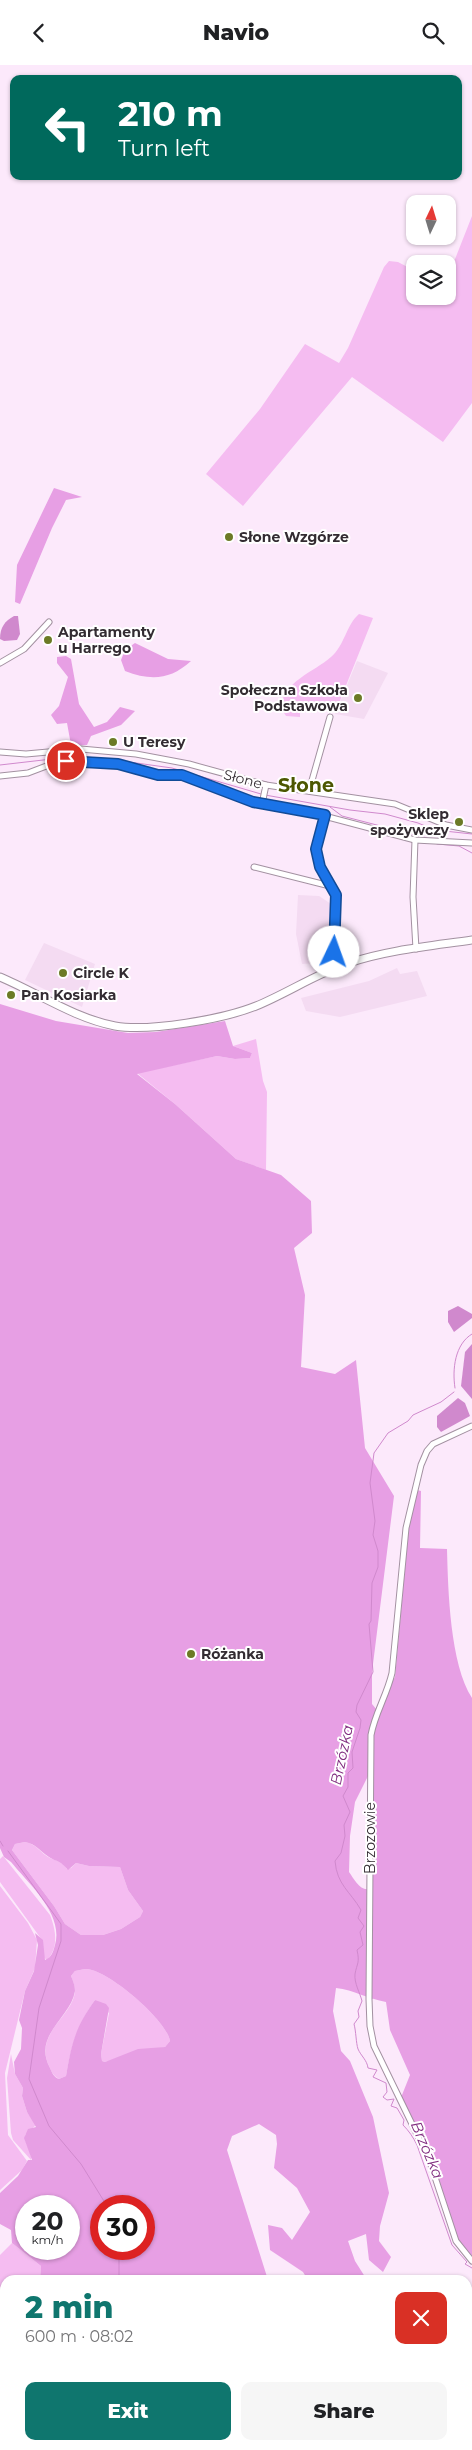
<!DOCTYPE html>
<meta charset="utf-8">
<style>
body{margin:0;font-family:Montserrat,sans-serif;background:#f6f6f6;color:#202124;height:100vh;display:flex;flex-direction:column;font-size:19px;white-space:nowrap}
*{box-sizing:border-box;margin:0}
p{font-size:16px;color:#757577}
.icon{flex:none;width:28px;height:28px;fill:none;stroke:currentColor;stroke-width:2;stroke-linecap:round;stroke-linejoin:round}
.map{position:relative;flex:1;overflow:hidden}
.details{position:absolute;left:0px;top:2210px;width:472px;height:175px;display:flex;flex-direction:column;background:#fff;border-radius:15px 15px 0 0;box-shadow:0 1px 4px #0004}
.details>*{flex:none}
.top-card{position:absolute;left:10px;top:10px;width:452px;height:105px;border-radius:10px;box-shadow:0 1px 4px #0004;background:#00695c;color:#fff;overflow:hidden}
.needle{width:32px;rotate:4deg}
.tools{position:absolute;left:406px;top:130px;display:grid;gap:10px}
.tools a{display:grid;place-items:center;width:50px;height:50px;border-radius:10px;background:#fff;box-shadow:0 1px 4px #0004;font-size:25px}
.speed{position:absolute;left:15px;top:2130px;display:flex;gap:10px;font-size:25px;font-weight:700;text-align:center}
.speed>*{display:grid;place-content:center;width:65px;height:65px;border-radius:50%;background:#fff;box-shadow:0 1px 4px #0004;line-height:1}
.speed small{font-size:12px;font-weight:400}
.speed .limit{border:8px solid #d22;background:#fff;color:#111}
.pin{position:absolute;display:grid;place-items:center;width:42px;height:42px;color:#fff;margin:-21px;border:2px solid #fff;border-radius:50%;box-shadow:0 1px 5px #0007}
.me{position:absolute;width:55px;margin:-28px;rotate:3deg;stroke-linejoin:round;filter:drop-shadow(0 0 4px #0008)}
.turn{display:flex;align-items:center;gap:18px;height:105px;padding:0 25px;font-size:22px}
.turn .icon{width:65px;height:65px;stroke-width:2.5}
.turn b{display:block;font-size:35px;line-height:42px}
.round{display:grid;place-items:center;flex:none;width:52px;height:52px;border-radius:10px;background:#f6f6f6}
.headline{display:flex;align-items:center;justify-content:space-between;height:85px;padding:0 25px}
h1{font-size:30px;font-weight:800;line-height:38px;color:#0f766e}
.primary-button{display:flex;gap:10px;margin-top:auto;padding:10px 25px}
.primary-button a{flex:1;height:58px;border-radius:10px;background:#0f766e;color:#fff;font-size:20px;font-weight:800;line-height:58px;text-align:center}
.primary-button a+a{background:#f6f6f6;color:#202124}
header{display:flex;justify-content:space-between;align-items:center;height:65px;padding:0 25px;background:#fff;font-size:22px;font-weight:800}
.map>svg:first-child{display:block}
.built{fill:#f4dbf2}
.green{fill:#f5bcf1}
.forest{fill:#e79fe4;fill-rule:evenodd}
.water{fill:#d089cd}
.lines{fill:none;stroke-linecap:round;stroke-linejoin:round}
.stream{stroke:#d089cd;stroke-width:1}
.minor-casing{stroke:#a391a1;stroke-width:7}
.highway-casing{stroke:#a391a1;stroke-width:9}
.minor{stroke:#fff;stroke-width:5}
.highway{stroke:#fff;stroke-width:7}
.route-casing{stroke:#114b97;stroke-width:12}
.route{stroke:#1a73e8;stroke-width:9}
.poi-dot{fill:#6c7a26;stroke:#fff;stroke-width:2}
.labels{text-anchor:middle;stroke-width:4;stroke-linejoin:round;paint-order:stroke}
.poi-label{font-size:14px;font-weight:bold;fill:#332c32;stroke:#fff;text-anchor:start}
.street-label{font-size:14px;fill:#332c32;stroke:#fff}
.water-label{font-size:15px;font-style:italic;fill:#802d7f;stroke:#fff}
.district-label{font-size:19px;font-weight:bold;fill:#4c5701;stroke:#fff}
</style>
<header><svg class="icon" aria-label="back" viewBox="0 0 24 24"><path d="M15 5l-7 7 7 7"/></svg>Navio<svg class="icon" aria-label="search" viewBox="0 0 24 24"><circle cx="10" cy="10" r="6"/><path d="M15 15l6 6"/></svg></header>
<div class="map">
<svg width="472" height="2385" viewBox="0 0 472 2385">
<rect width="100%" height="100%" fill="#fce9fb"/>
<g class="built">
<polygon points="357,596 388,608 364,654 335,649"/>
<polygon points="298,830 319,831 331,839 329,870 325,894 318,898 302,899 296,869"/>
<polygon points="44,878 95,899 82,942 25,915"/>
<polygon points="397,903 400,909 417,906 427,931 340,952 306,946 301,933 369,916"/>
</g>
<g class="green">
<polygon points="472,151 472,338 443,377 352,312 243,441 206,409 260,344 305,279 339,298 348,283 384,202 389,196 398,197 415,206 415,231 448,231 448,212"/>
<path d="M359 549 373 553 337 643 300 648V652L286 651 281 643C282 617 314 607 331 592 345 580 346 560 359 549Z"/>
<polygon points="256,974 263,1016 267,1027 266,1105 236,1094 175,1039 137,1008 217,991 235,994 250,993 252,988 233,981"/>
<path d="M25 1777C37 1779 40 1788 50 1793 58 1797 62 1796 67 1804L71 1803 76 1798 89 1801 120 1802 128 1825 143 1846 140 1852 121 1864 103 1870H81L65 1859 54 1841 12 1785 15 1779Z"/>
<path d="M3 1791 50 1850C56 1865 59 1883 47 1895L43 1892 42 1875 0 1817V1794Z"/>
<polygon points="0,1821 28,1858 37,1875 35,1903 25,1926 5,2008 8,2070 27,2096 22,2105 0,2125"/>
<path d="M85 1904C106 1903 167 1955 170 1976L165 1982 105 1997 102 1996 101 1989 109 1948 95 1935C76 1962 72 1979 66 2011L59 2014C54 2011 52 2008 50 2003 32 1969 73 1952 75 1926 75 1921 73 1916 71 1911L75 1906Z"/>
<path d="M11 1989 15 2009 23 2023 22 2031 27 2047 36 2060 25 2070C24 2079 32 2085 31 2095L13 2075 11 2068 7 2013Z"/>
<polygon points="12,2178 41,2201 40,2215 5,2215 5,2298 0,2294 0,2190"/>
</g>
<g class="forest">
<polygon points="54,423 82,432 66,435 52,463 20,539 15,537 17,500"/>
<path d="M135 578 168 594 191 596C170 615 151 616 125 606L121 595 125 585Z"/>
<polygon points="66,591 71,594 79,639 94,662 107,657 120,642 135,646 121,660 91,671 87,680 71,680 67,658 57,659 51,650 59,641 68,612 57,598 57,592"/>
<path d="M0 939 56 956 128 968 156 967 225 956 233 981 252 988 250 993 235 994 217 991 137 1009 175 1039 236 1094 281 1110 311 1136 312 1168 294 1183 305 1230 301 1302 335 1309 356 1295 365 1383 394 1431 372 1607V1639L377 1645 395 1612 410 1449 417 1425 421 1426 420 1483 447 1484C448 1525 450 1599 472 1633V2196L462 2185 436 2114 400 2035 410 2010 390 1965 386 1937C368 1934 354 1925 336 1923L333 1946 341 1986 350 1996 373 2052 389 2128 380 2161 379 2176 391 2192 383 2207 369 2195 366 2169 348 2176 355 2196 367 2215H308L303 2207 270 2185 268 2160 282 2163 292 2175 310 2147 297 2123 274 2103 277 2079 276 2070 259 2059 232 2071 227 2085 268 2215H40L41 2201 12 2178 11 2165 0 2159V2128L18 2111 28 2095H32L24 2073 28 2064 36 2062 27 2047 22 2031 23 2023 15 2009 14 1997 21 1984 22 1963 19 1955 25 1926 34 1906 38 1880 35 1868 43 1875 45 1895C52 1892 53 1887 55 1880 64 1849 28 1818 11 1797L4 1792 0 1783ZM369 1709V1824C360 1826 354 1814 349 1807L350 1771 355 1737ZM25 1777C36 1779 40 1786 49 1792 58 1798 59 1794 68 1805L76 1798 89 1801 120 1802 128 1825 143 1846 140 1852 121 1864 103 1870H81L65 1859 54 1841 12 1785 15 1779ZM85 1904C106 1903 167 1955 170 1976L165 1982 138 1984 105 1997 102 1996 101 1989 109 1943 106 1939 95 1935C75 1963 72 1977 66 2011L59 2014C54 2012 52 2008 50 2003 32 1970 71 1953 75 1926 75 1920 73 1916 71 1911L75 1906ZM26 2141H69V2184H26ZM101 2141H144V2184H101Z"/>
<polygon points="0,2294 5,2298 5,2380 308,2380 299,2385 0,2385"/>
</g>
<g class="water">
<path d="M14 551H18L20 569 17 575 4 576 0 574C0 562 5 556 14 551Z"/>
<polygon points="458,1241 472,1249 472,1253 454,1267 448,1257 448,1246"/>
<polygon points="472,1279 472,1334 461,1321 465,1287"/>
<polygon points="458,1333 465,1338 470,1351 441,1367 437,1362 437,1351"/>
</g>
<g class="lines">
<g class="stream">
<polyline points="0,700 69,692 108,694 172,703 261,729"/>
<polyline points="265,730 350,745 385,749 418,758 435,765 472,769"/>
<polyline points="330,742 342,751 427,773"/>
<polyline points="437,779 459,781 472,788"/>
<path d="M455 1323C452 1304 455 1279 472 1269"/>
<path d="M454 1327 441 1337 413 1350 408 1356 388 1368 374 1388 370 1418 375 1456 373 1470 378 1486V1502L372 1518 371 1556 369 1559 373 1607 357 1640 356 1647 361 1655 360 1663 352 1687 353 1703 348 1708V1722L343 1731 350 1747 344 1760 345 1771 341 1788 335 1796C337 1820 350 1826 361 1845L358 1853 364 1861 360 1867 363 1880 357 1885C360 1898 357 1898 355 1909 354 1918 360 1928 362 1936L358 1946 359 1952 354 1959C356 1966 356 1978 358 1984 361 1991 367 1995 368 2003L377 2005 373 2012 386 2018 387 2027 383 2032 387 2035 394 2034 391 2041 397 2043 404 2055 403 2060C409 2066 413 2072 417 2080L452 2180 467 2197 465 2199 472 2203"/>
<polyline points="0,1776 3,1781"/>
<polyline points="8,1786 61,1859 61,1876 39,1943 29,2014 49,2061 81,2099 107,2141"/>
<polyline points="119,2212 119,2184"/>
</g>
<defs>
<g id="minor">
<polyline points="0,598 24,584 49,557"/>
<polyline points="0,687 26,689 81,684 136,689 189,699 266,720 395,739 446,760 472,765"/>
<polyline points="0,711 28,708 57,697 118,699 159,710 187,712 253,737 294,743 415,775 472,778"/>
<polyline points="309,726 330,652"/>
<polyline points="262,739 266,720"/>
<polyline points="325,751 316,784 320,802 336,830 334,887 337,902"/>
<polyline points="415,775 413,832 416,884"/>
<polyline points="254,802 330,821"/>
<path d="M472 1361 433 1379 427 1386 421 1400 406 1463 392 1608C387 1630 375 1648 371 1670L369 1934 370 1961 374 1981 429 2094 456 2176 472 2196"/>
</g>
<path id="highway" d="M0 912C38 928 74 953 115 961 149 967 224 954 256 941 288 928 317 908 349 898 388 885 431 881 472 875"/>
</defs>
<use href="#minor" class="minor-casing"/>
<use href="#highway" class="highway-casing"/>
<use href="#minor" class="minor"/>
<use href="#highway" class="highway"/>
</g>
<g class="lines">
<defs>
<polyline id="route" points="66,696 118,699 158,710 182,710 253,737 325,750 316,784 320,802 336,830 334,887"/>
</defs>
<use href="#route" class="route-casing"/>
<use href="#route" class="route"/>
</g>
<g class="poi-dot">
<circle cx="229" cy="472" r="5"/>
<circle cx="48" cy="575" r="5"/>
<circle cx="358" cy="633" r="5"/>
<circle cx="113" cy="677" r="5"/>
<circle cx="459" cy="757" r="5"/>
<circle cx="63" cy="908" r="5"/>
<circle cx="11" cy="930" r="5"/>
<circle cx="191" cy="1589" r="5"/>
</g>
<g class="labels">
<g class="poi-label">
<text x="239" y="477">Słone Wzgórze</text>
<text x="58" y="572">Apartamenty<tspan x="58" dy="16">u Harrego</tspan></text>
<text x="348" y="630" text-anchor="end">Społeczna Szkoła<tspan x="348" dy="16">Podstawowa</tspan></text>
<text x="123" y="682">U Teresy</text>
<text x="449" y="754" text-anchor="end">Sklep<tspan x="449" dy="16">spożywczy</tspan></text>
<text x="73" y="913">Circle K</text>
<text x="21" y="935">Pan Kosiarka</text>
<text x="201" y="1594">Różanka</text>
</g>
<g class="street-label">
<text transform="translate(243 714) rotate(15)" y="5">Słone</text>
<text transform="translate(370 1773) rotate(-90)" y="5">Brzozowie</text>
</g>
<g class="water-label">
<text transform="translate(342 1690) rotate(-78)" y="5">Brzózka</text>
<text transform="translate(427 2085) rotate(67)" y="5">Brzózka</text>
</g>
<g class="district-label">
<text x="306" y="727">Słone</text>
</g>
</g>
</svg>
<div class="tools">
<a><svg class="needle" viewBox="-14 -14 28 28"><path d="M0-13l5 13h-10z" fill="#e53935"/><path d="M0 13l5-13h-10z" fill="#757577"/></svg></a>
<a><svg class="icon" aria-label="layers" viewBox="0 0 24 24"><path d="M12 4l9 5-9 5-9-5zM3 14l9 5 9-5"/></svg></a>
</div>
<div class="speed"><div>20<small>km/h</small></div><div class="limit">30</div></div>
<div class="pin" style="left:66px;top:696px;background:#d93025"><svg class="icon" aria-label="arrive" viewBox="0 0 24 24"><path d="M6 21V4h12l-3 4 3 4H6"/></svg></div>
<svg class="me" style="left:334px;top:887px" viewBox="-20 -20 40 40"><circle r="19" fill="#fff"/><path d="M0-13L10 11 0 6-10 11z" fill="#1a73e8"/></svg>
<div class="top-card">
<div class="turn"><svg class="icon" aria-label="left" viewBox="0 0 24 24"><path d="M17 20v-9H6M10 6l-5 5 5 5"/></svg><div><b>210 m</b>Turn left</div></div>
</div>
<section class="details">
<div class="headline"><div><h1>2 min</h1><p>600 m · 08:02</p></div><a class="round" style="background:#d93025;color:#fff"><svg class="icon" aria-label="close" viewBox="0 0 24 24"><path d="M6 6l12 12M18 6L6 18"/></svg></a></div>
<div class="primary-button"><a>Exit</a><a>Share</a></div>
</section>
</div>
